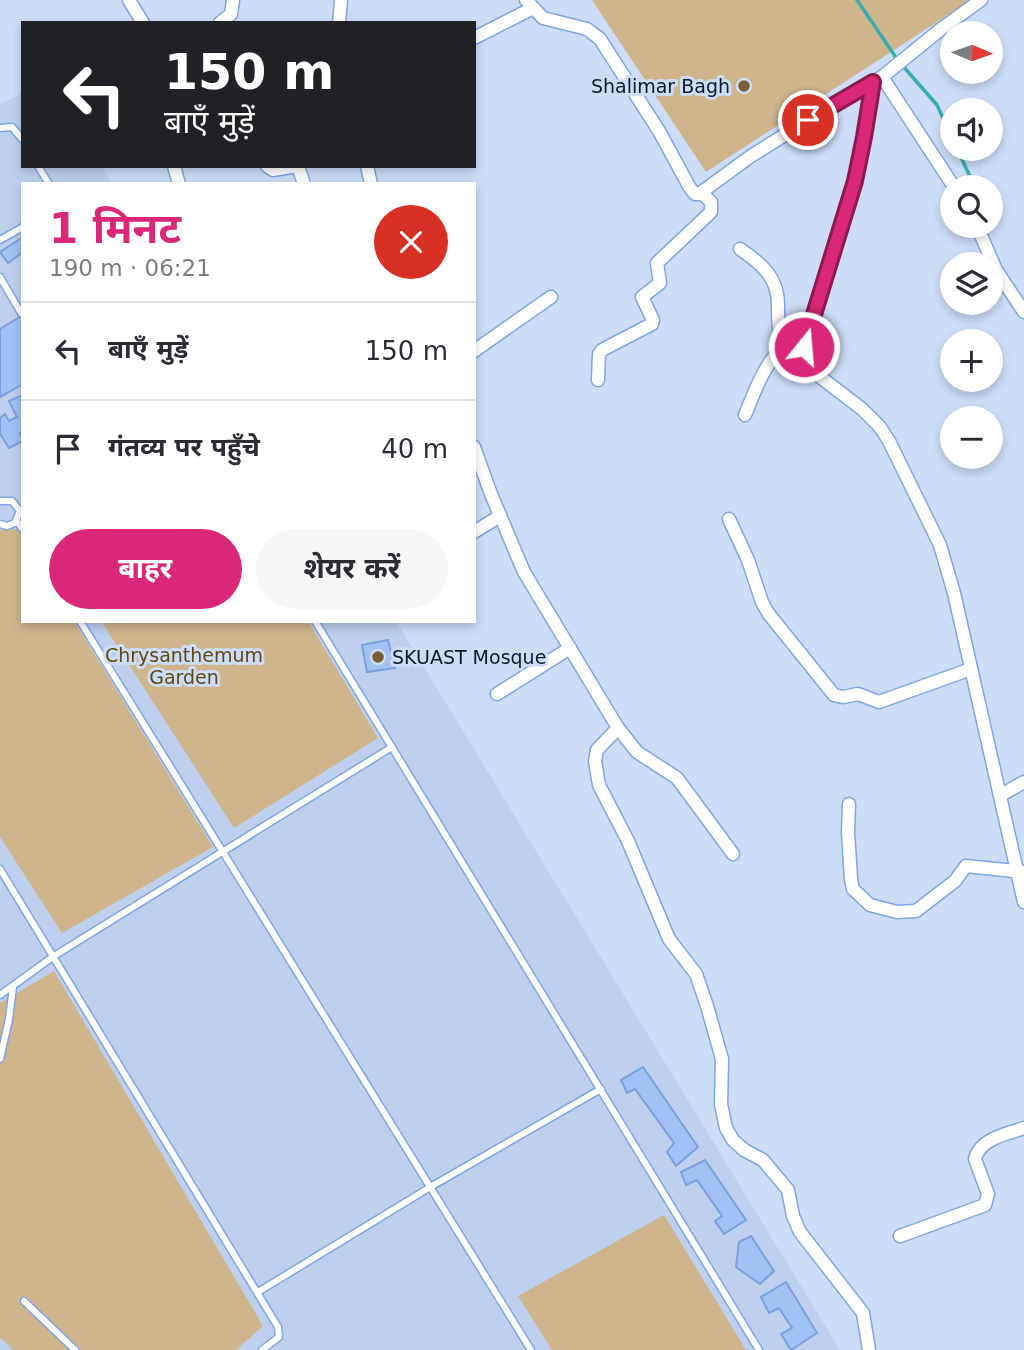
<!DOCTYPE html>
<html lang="hi">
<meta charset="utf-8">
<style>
body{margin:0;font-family:"DejaVu Sans","Noto Sans Devanagari",sans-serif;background:#f7f7f7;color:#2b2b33;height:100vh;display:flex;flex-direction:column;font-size:26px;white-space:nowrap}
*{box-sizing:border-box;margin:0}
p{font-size:23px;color:#7c7c81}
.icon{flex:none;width:38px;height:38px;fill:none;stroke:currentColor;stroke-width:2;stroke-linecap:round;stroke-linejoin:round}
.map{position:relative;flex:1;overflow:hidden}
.sheet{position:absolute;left:21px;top:182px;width:455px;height:441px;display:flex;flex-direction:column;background:#fff;border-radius:0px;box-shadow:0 4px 10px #0003}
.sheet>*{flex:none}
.guide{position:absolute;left:21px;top:21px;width:455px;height:147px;border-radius:0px;box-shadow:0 4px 10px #0003;background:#202124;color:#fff;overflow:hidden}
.needle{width:46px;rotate:92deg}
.fabs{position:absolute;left:940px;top:21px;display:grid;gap:14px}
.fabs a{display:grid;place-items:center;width:63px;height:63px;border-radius:50%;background:#fff;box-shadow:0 4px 10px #0003;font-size:35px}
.pin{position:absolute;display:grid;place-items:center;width:60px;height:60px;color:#fff;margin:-30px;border:4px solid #fff;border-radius:50%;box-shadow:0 2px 7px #0007}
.me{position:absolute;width:77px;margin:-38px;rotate:17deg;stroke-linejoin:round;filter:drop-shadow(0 0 5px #0008)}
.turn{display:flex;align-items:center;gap:24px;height:147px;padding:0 28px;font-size:32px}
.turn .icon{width:91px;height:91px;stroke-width:2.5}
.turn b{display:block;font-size:49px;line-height:60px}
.round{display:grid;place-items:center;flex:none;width:74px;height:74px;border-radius:37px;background:#f7f7f7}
.head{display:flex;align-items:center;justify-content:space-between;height:119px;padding:0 28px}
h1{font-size:42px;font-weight:700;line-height:52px;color:#db2777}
.button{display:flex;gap:14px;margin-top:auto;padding:14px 28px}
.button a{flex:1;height:80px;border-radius:42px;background:#db2777;color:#fff;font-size:28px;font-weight:700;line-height:80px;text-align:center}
.button a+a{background:#f7f7f7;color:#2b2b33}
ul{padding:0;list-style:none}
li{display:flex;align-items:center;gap:21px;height:98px;padding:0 28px;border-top:2px solid #e1e1e2}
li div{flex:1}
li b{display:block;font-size:26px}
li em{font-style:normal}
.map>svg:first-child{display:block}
.built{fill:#bed0ed}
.green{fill:#ceb58c}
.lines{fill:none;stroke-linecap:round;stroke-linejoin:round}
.stream{stroke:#37adb3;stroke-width:3.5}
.building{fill:#a2c1f5;stroke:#7ba0de;stroke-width:2}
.service-casing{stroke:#7fa5e3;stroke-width:9}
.minor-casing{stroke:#7fa5e3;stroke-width:15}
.service{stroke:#fff;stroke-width:6}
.minor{stroke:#fff;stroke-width:12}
.route-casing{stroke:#8e194d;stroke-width:18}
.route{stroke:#db2777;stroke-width:12}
.poi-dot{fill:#795f31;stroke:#cdddf7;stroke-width:2.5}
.labels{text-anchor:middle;stroke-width:6;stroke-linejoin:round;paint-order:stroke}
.poi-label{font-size:19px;fill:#0b1930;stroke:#cdddf7;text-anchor:end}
.park-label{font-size:19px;fill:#62470e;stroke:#cdddf7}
</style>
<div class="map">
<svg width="1024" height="1350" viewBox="0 0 1024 1350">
<rect width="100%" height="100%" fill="#cdddf7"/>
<polygon class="built" points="23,93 23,166 101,166 113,184 23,184 23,621 396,621 840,1350 0,1350 0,104"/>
<g class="green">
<polygon points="592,0 971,0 706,172"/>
<polygon points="17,529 23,538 23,621 74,621 213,847 62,933 0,837 0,530"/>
<polygon points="101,621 308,621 378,738 234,828"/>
<polygon points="54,971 263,1326 236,1350 14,1350 0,1338 0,1003"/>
<polygon points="664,1215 746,1350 552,1350 518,1296"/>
</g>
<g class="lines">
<g class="stream">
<polyline points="857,0 897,59"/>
<polyline points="902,65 937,105 952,137"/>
<polyline points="957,149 975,187"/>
</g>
</g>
<g class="building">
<polygon points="23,237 23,252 8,263 0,252"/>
<polygon points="23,315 23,384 0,397 0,329"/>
<polygon points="23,395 23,430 20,433 23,441 9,448 0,434 0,418 5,414 9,421 17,417 9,401"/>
<polygon points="388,640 395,668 367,672 362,645"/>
<polygon points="643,1067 698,1147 676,1166 667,1152 674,1143 635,1089 627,1093 621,1080"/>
<polygon points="705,1160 746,1220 724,1234 715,1221 722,1216 697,1180 686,1185 681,1172"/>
<polygon points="751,1236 774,1271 760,1284 736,1267 739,1242"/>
<polygon points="786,1282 817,1333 791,1350 781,1334 792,1328 779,1308 769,1313 761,1297"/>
</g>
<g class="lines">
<defs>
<g id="service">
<polyline points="0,128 12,127 23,140"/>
<polyline points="38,166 49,184"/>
<polyline points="0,240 23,227"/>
<polyline points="0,277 21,313"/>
<polyline points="0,501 12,501 20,511 15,523 7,526 0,524"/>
<polyline points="17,521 23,530"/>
<polyline points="80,621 531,1350"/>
<polyline points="315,621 759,1350"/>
<polyline points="0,869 278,1327 279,1337 262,1350"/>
<polyline points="0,995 54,956 392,747"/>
<polyline points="0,1059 9,1019 13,987"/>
<polyline points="258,1292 432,1186 601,1089"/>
<polyline points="24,1301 75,1350"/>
</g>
<g id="minor">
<polyline points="129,0 143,23"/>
<polyline points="526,0 543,18 587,29 600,39 659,131 690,188 695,194 699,194 751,156 826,109 882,77 941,29 981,0"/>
<polyline points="220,23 231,14 233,0"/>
<polyline points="339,23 341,0"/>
<polyline points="474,38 533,8"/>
<polyline points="882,77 954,187"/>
<polyline points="873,82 855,181 804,347 805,358 815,373 862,409 880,427 889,441 940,545 954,593 1024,902"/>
<polyline points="174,166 179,184"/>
<polyline points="267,166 273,170 297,166"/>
<polyline points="298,166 304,184"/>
<polyline points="367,166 371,184"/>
<polyline points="977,226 996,270 1024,312"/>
<path d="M740 249C762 264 779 278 778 307 778 323 778 333 786 346"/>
<polyline points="474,351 551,297"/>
<polyline points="598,380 599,354 602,350 652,324 653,320 642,297 660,283 657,263 711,212 711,202 703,194"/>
<path d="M745 415C754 394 769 347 794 344"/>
<polyline points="474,447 491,494 524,572 618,728 637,752 677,778 733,854"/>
<polyline points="729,519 748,560 762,602 768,613 834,695 843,697 858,694 879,702 971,669"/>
<polyline points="474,532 500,516"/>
<polyline points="497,694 570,648"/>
<polyline points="618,728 597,750 595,761 599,785 628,841 669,939 696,974 707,1006 722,1059 721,1104 726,1128 733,1140 744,1150 763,1160 788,1190 793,1216 800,1232 863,1313 869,1350"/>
<polyline points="1001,795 1024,782"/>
<polyline points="849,804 848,832 851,879 853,889 870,905 897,912 916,911 955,881 966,866 1024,872"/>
<path d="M900 1236 985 1205 988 1194 975 1159C979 1139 1007 1134 1024 1128"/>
</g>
</defs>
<use href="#service" class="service-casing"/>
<use href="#minor" class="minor-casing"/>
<use href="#service" class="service"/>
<use href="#minor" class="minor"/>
</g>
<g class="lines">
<defs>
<polyline id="route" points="804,347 855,181 864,137 873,82 808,120"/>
</defs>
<use href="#route" class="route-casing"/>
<use href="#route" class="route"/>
</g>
<g class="poi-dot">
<circle cx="744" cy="86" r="7"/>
<circle cx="378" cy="657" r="7"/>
</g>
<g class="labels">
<g class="poi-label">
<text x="730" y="93">Shalimar Bagh</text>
<text x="392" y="664" text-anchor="start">SKUAST Mosque</text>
</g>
<g class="park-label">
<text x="184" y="662">Chrysanthemum<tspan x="184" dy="22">Garden</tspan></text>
</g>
</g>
</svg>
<div class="fabs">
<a><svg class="needle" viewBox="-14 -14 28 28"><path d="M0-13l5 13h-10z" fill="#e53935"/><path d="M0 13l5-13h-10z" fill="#7c7c81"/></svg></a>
<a><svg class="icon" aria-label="sound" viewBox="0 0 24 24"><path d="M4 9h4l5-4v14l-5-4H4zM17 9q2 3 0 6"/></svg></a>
<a><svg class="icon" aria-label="search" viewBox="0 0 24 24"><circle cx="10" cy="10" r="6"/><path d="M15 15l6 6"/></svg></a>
<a><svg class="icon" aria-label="layers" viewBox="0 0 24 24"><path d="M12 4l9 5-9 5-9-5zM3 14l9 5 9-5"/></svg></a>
<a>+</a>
<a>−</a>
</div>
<div class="pin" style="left:808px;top:120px;background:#d93025"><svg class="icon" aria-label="arrive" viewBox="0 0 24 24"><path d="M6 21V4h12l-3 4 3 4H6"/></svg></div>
<svg class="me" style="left:804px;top:347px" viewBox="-20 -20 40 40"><circle r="17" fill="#db2777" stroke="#fff" stroke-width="3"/><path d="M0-11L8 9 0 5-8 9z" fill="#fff"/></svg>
<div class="guide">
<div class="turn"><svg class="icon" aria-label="left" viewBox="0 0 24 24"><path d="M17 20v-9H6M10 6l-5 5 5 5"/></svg><div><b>150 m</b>बाएँ मुड़ें</div></div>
</div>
<section class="sheet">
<div class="head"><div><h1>1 मिनट</h1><p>190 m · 06:21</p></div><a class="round" style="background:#d93025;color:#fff"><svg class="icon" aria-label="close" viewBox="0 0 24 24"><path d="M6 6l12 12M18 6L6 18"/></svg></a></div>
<ul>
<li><svg class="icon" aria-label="left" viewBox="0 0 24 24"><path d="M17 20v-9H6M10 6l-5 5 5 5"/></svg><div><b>बाएँ मुड़ें</b></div><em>150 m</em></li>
<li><svg class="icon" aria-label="arrive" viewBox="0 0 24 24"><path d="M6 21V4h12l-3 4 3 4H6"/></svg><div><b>गंतव्य पर पहुँचे</b></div><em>40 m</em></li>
</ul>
<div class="button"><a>बाहर</a><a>शेयर करें</a></div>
</section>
</div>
